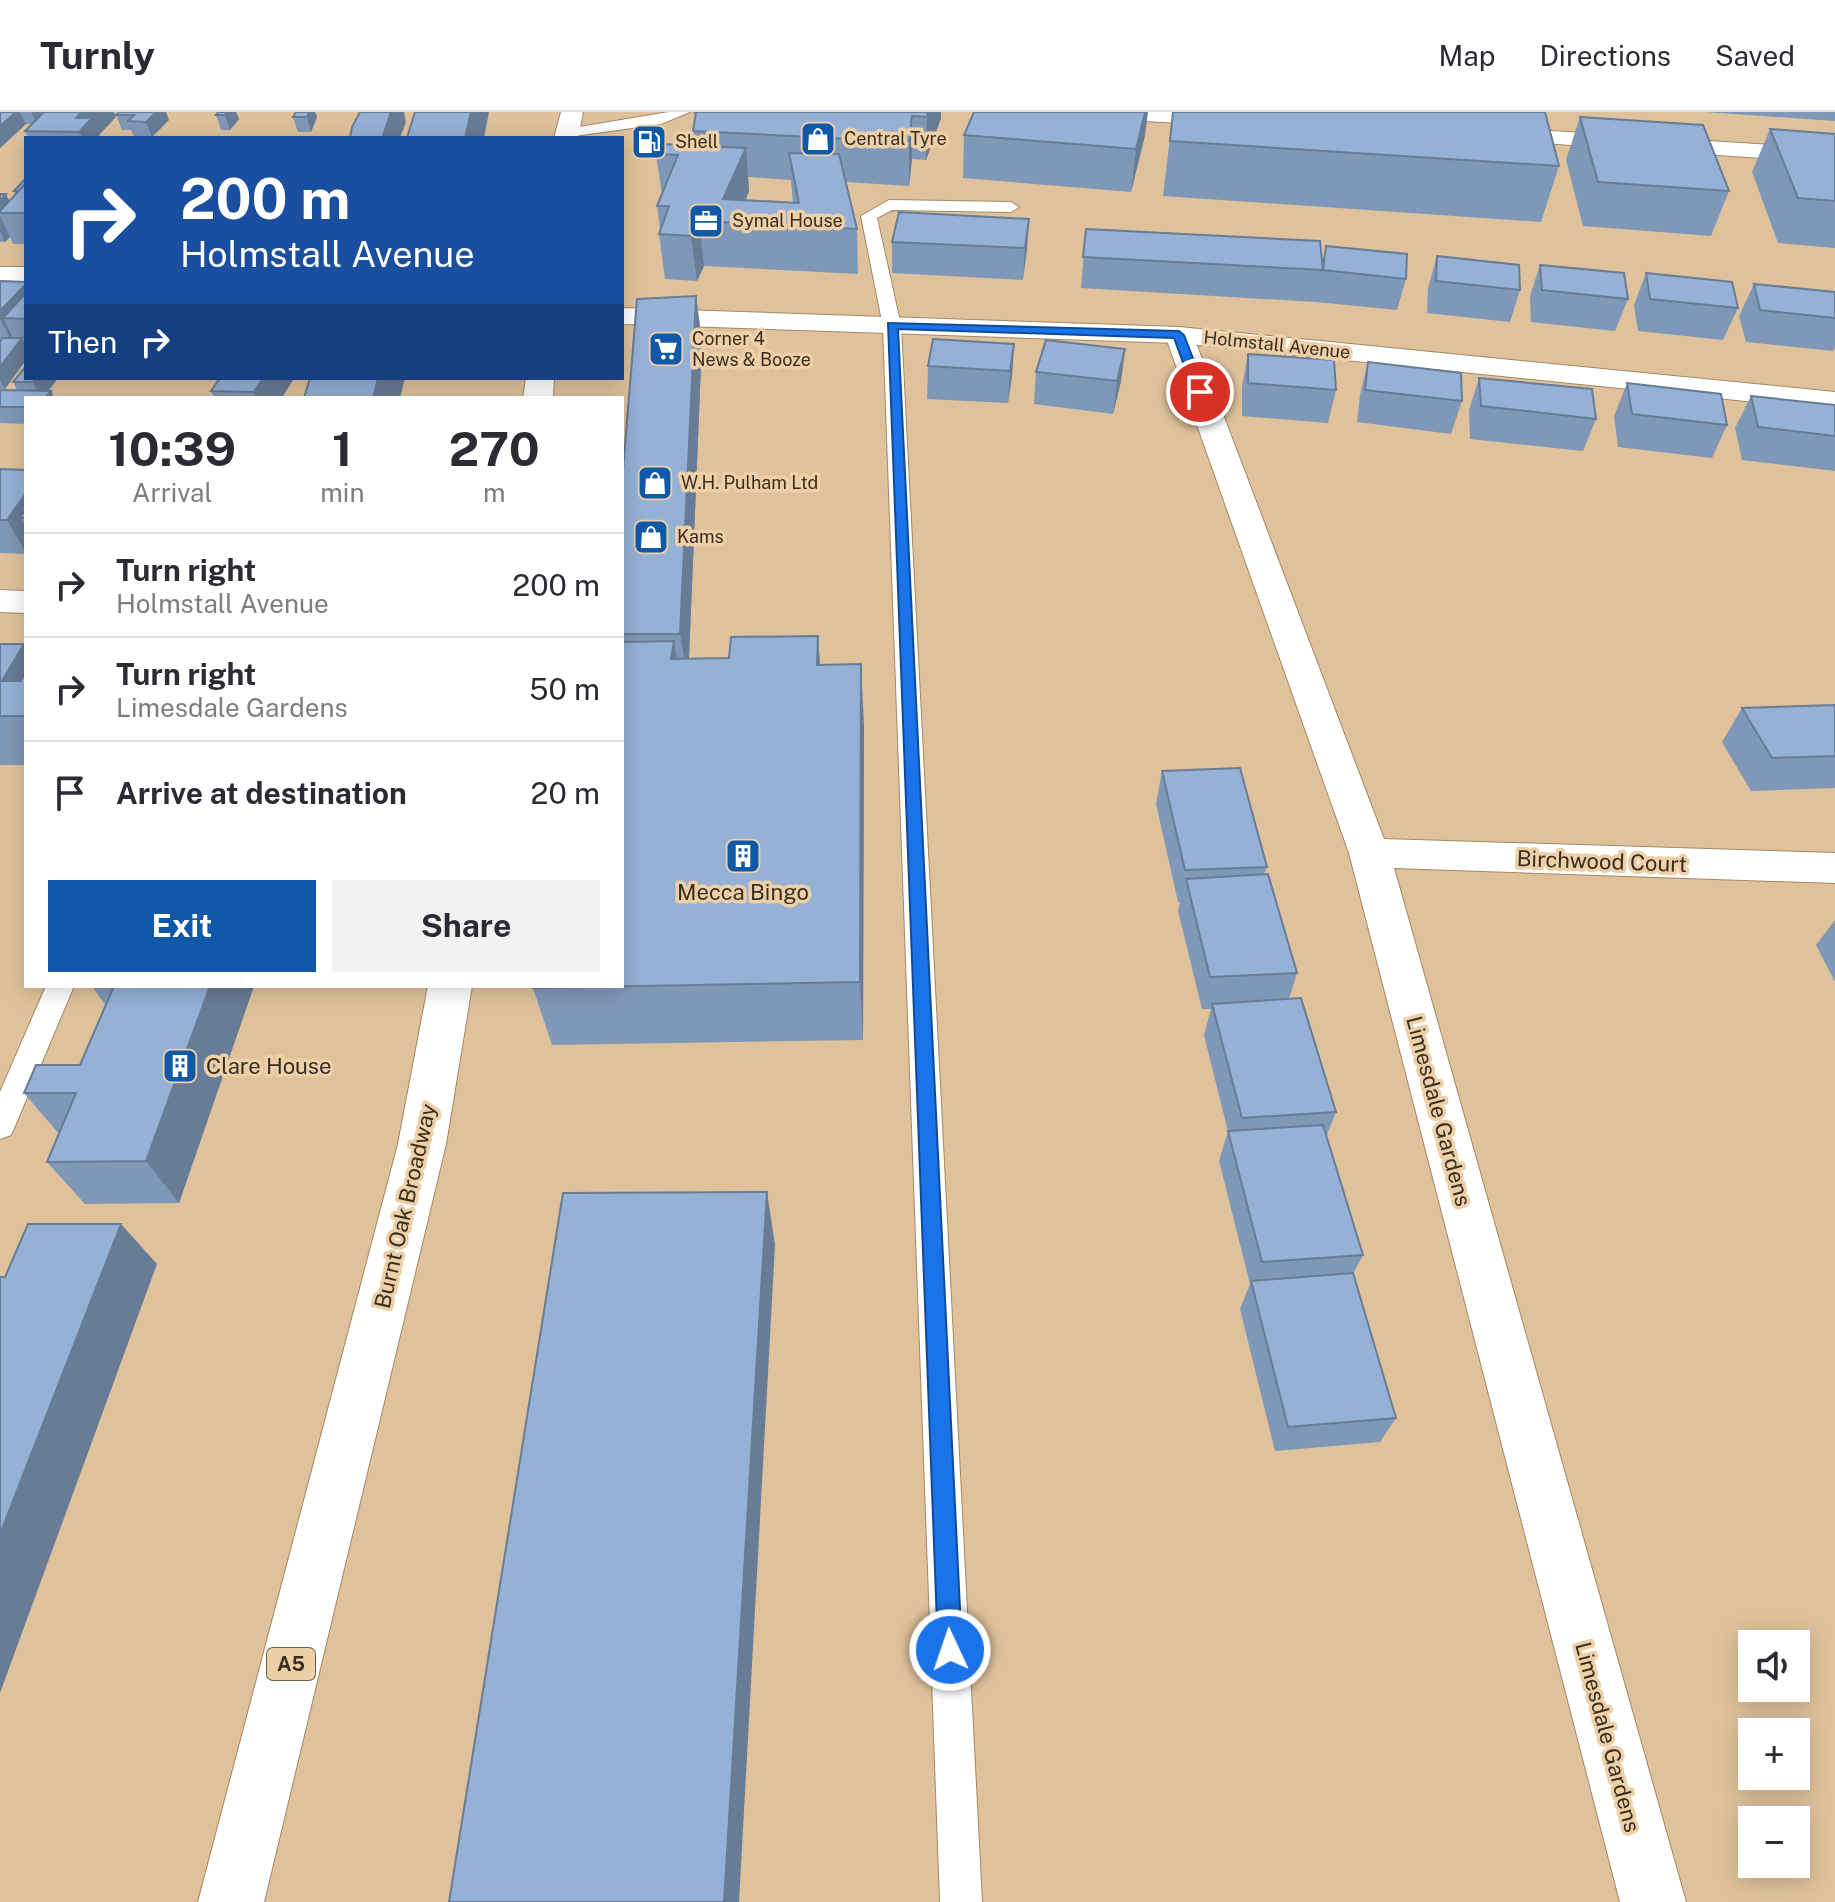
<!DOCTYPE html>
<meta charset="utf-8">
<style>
body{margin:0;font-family:"Public Sans",sans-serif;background:#f2f2f3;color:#2b2b33;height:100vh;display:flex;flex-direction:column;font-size:30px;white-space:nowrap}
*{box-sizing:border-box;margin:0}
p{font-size:26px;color:#7c7c81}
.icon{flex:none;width:44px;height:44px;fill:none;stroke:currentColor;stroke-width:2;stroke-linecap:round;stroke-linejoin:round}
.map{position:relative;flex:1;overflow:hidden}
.panel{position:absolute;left:24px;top:284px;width:600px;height:592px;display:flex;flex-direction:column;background:#fff;border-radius:0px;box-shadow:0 4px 20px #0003}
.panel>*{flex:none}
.banner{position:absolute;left:24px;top:24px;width:600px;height:244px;border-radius:0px;box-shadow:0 4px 20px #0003;background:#1a4fa0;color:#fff;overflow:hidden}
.tools{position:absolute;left:1738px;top:1518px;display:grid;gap:16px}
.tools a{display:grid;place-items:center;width:72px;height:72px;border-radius:0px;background:#fff;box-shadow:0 4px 20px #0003;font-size:40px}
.pin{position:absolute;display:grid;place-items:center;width:68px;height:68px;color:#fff;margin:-34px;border:4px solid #fff;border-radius:50%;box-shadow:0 2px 8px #0007}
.me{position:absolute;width:88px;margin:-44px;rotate:357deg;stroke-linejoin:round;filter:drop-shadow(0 0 6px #0008)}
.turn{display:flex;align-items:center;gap:28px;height:168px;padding:0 24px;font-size:36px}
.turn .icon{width:104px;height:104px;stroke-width:2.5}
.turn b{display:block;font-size:56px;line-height:68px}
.then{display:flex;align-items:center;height:76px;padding:0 24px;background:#0003;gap:16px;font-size:30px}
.eta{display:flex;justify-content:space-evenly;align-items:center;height:136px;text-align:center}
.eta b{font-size:48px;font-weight:700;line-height:56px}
.action{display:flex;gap:16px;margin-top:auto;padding:16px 24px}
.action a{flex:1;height:92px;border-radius:0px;background:#0f59a8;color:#fff;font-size:32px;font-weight:700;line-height:92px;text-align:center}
.action a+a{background:#f2f2f3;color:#2b2b33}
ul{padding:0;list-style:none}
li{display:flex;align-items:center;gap:24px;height:104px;padding:0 24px;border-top:2px solid #e1e1e2}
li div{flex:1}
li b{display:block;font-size:30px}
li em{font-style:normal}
header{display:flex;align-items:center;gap:48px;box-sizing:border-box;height:112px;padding:0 40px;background:#fff;border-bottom:2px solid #e1e1e2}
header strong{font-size:38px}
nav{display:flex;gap:44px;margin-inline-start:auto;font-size:28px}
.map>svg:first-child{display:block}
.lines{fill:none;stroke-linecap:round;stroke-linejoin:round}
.lane-casing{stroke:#a38863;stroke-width:2}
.street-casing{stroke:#a38863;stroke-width:2}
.secondary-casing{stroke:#a38863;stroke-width:2}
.primary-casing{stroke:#a38863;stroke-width:2}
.lane{fill:#fff;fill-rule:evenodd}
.street{fill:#fff;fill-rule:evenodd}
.secondary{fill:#fff;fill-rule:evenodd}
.primary{fill:#fff;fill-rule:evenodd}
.wall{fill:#8098b8;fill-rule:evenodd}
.shaded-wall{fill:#687c96}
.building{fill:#95b1d6;stroke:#687c96;stroke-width:2}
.route{fill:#1a73e8;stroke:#114b97;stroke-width:2}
.labels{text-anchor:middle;stroke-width:7;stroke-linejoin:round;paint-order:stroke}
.far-poi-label{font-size:18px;fill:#392e1f;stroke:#edcfa8;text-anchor:start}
.far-street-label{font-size:18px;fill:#392e1f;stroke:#edcfa8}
.shield{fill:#edcfa8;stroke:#6f5e48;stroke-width:2}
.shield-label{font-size:20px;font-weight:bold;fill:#392e1f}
.street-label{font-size:22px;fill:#392e1f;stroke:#edcfa8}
.poi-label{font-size:22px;fill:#392e1f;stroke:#edcfa8}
</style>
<header>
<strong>Turnly</strong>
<nav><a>Map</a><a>Directions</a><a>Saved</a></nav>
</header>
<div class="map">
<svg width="1835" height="1790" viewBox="0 0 1835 1790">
<rect width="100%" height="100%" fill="#dfc29c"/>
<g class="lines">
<defs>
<g id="lane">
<polygon points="669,0 690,0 661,12 567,25 560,21 567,17"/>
<polygon points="889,88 1011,90 1019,95 1011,100 892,98 877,106 901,214 982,1790 940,1790 883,214 861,104"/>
<polygon points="46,874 74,874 15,1014 11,1023 0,1027 0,980"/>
</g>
<g id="street">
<polygon points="1098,0 1231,0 1242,2 1245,7 1242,12 1234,14 1109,7 1101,5"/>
<polygon points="1490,15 1835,37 1835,51 1482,27 1478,22 1482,17"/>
<rect x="0" y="155" width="26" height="16"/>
<polygon points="1179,215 1189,217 1193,223 1384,727 1835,741 1835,771 1394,756 1686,1790 1620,1790 1349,741 1165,223 1169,217"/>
</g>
<g id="secondary">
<polygon points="622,196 1179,215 1835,280 1835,298 1179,231 622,212"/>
<polygon points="0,478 26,479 26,501 0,500"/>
</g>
<g id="primary">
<polygon points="561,0 583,0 578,26 554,26"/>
<polygon points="526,266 554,266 553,286 523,286"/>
<polygon points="428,874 472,874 446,1032 264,1790 198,1790 398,1032"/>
</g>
</defs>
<use href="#lane" class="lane-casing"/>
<use href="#street" class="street-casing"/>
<use href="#secondary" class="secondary-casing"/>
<use href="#primary" class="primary-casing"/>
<use href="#lane" class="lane"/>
<use href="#street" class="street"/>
<use href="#secondary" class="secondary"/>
<use href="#primary" class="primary"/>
</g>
<g class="wall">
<polygon points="0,0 114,0 116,5 99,23 101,26 28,26 25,19 31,12 26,12 0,36"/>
<polygon points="119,0 169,8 152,25 134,24 131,18 122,18 116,3"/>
<polygon points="218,0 236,0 239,7 230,18 221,18 216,3"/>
<polygon points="274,0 319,0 315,0 317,5 311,20 298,20 293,5 296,0"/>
<path d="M692 0H941V6L926 48 912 47 909 74 846 70 857 117 858 162 704 154 697 169 665 167 659 122 660 117 657 94 662 83 656 42 694 33 693 19 695 2ZM748 65 791 68 793 91 746 88 749 79Z"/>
<polygon points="1173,0 1559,54 1541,110 1163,84"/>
<polygon points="1705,0 1835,0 1835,9"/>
<polygon points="1580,5 1729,79 1711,124 1583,114 1566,48"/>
<polygon points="1770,17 1835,22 1835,136 1778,131 1752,60"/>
<polygon points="964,23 1145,23 1131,80 963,66"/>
<polygon points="26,66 26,132 13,132 10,125 5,130 0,130 0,82 10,89 15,82 14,79"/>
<polygon points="1029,107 1023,168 892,161 892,130"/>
<polygon points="1086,117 1322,152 1326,134 1406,167 1397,198 1316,190 1081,176"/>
<polygon points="1437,144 1520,178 1510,210 1427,201 1428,176"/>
<polygon points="1540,153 1628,187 1615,219 1531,210 1530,184"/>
<polygon points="1646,161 1738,196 1723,228 1638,219 1634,193"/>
<polygon points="0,169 26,170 26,248 5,277 0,277"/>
<polygon points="1754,172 1835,180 1835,235 1833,239 1746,230 1739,204"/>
<polygon points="696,184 702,230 689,546 729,546 818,524 820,553 864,614 863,928 552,933 533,876 622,874 622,370"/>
<polygon points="1014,232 1012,264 1008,291 927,287 928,254"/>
<polygon points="1125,237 1121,269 1113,302 1034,292 1036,260"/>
<polygon points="1248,242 1336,278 1328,311 1242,304 1242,275"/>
<polygon points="1368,250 1462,289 1451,322 1357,310 1360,283"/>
<polygon points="26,266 54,266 56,269 48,279 51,279 54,286 26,286 26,312 0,311 0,278 17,278 13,270"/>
<polygon points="220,266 282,286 214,286 211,279"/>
<polygon points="1479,266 1596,307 1583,339 1470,327 1469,298"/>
<polygon points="1627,271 1727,313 1712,346 1618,335 1614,304"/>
<polygon points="1751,284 1835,293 1835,359 1742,348 1735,316"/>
<polygon points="0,357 26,358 26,442 0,441"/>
<polygon points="0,532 26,536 26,653 0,653"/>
<polygon points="1835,593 1835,676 1751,679 1722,630 1742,596"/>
<polygon points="1162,659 1267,755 1264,762 1297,861 1289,887 1336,1000 1326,1025 1363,1143 1353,1162 1396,1306 1380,1330 1275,1339 1240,1197 1250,1172 1219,1049 1228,1019 1204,923 1211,897 1202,897 1178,799 1180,790 1178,790 1156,692"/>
<polygon points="1835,808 1835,870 1816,833"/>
<polygon points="92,874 254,874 179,1091 85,1092 47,1050 59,1022 24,981 80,953 106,894"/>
</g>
<g class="shaded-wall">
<polygon points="16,0 20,0 26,12 0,36 0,14"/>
<polygon points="31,0 49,0 37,13"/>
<polygon points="81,0 114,0 116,5 99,23 101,26 82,26 76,6"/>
<polygon points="156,0 166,0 169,8 152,25 146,10"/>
<polygon points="228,0 236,0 239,7 230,18 225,3"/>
<polygon points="309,0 315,0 317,5 311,20 307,5"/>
<polygon points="391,0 404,0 406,10 400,26 382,26"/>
<polygon points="471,0 489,0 484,26 465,26"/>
<polygon points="928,0 941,0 941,6 926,48 927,5"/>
<polygon points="1145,0 1148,0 1145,23 1131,80 1136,37"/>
<polygon points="912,4 912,47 909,74 909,30"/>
<polygon points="746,36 749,79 736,111 723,87"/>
<polygon points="6,82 15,101 0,101 0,84"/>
<polygon points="0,104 10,125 5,130 0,119"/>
<polygon points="1029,107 1027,138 1023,168 1025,136"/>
<polygon points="699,109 704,154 697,169 691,124"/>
<polygon points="26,172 26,207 3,206 16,232 14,234 0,207 0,199"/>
<polygon points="696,184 702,230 688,570 680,522"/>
<polygon points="22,226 26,235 26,248 5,277 0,268 0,255"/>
<polygon points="1014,232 1012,264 1008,291 1010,259"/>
<polygon points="1125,237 1121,269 1113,302 1117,269"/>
<polygon points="36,266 54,266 56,269 42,286 41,286 33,270"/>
<polygon points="263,266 294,266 282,286 256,286 254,280"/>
<polygon points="378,266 405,266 400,286 373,286"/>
<polygon points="51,279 54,286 45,286"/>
<polygon points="26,381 26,406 20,405 26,416 26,441 7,408"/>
<polygon points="818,524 822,585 817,553"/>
<polygon points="674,529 684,591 671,547"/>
<polygon points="24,532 26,536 26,604 2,569"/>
<polygon points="861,552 864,614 863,928 860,870"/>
<polygon points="210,874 254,874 179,1091 146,1049"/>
<polygon points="767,1080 775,1133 739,1790 724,1790"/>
<polygon points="121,1112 157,1152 0,1581 0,1422"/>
</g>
<g class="building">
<polygon points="0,0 16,0 0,14"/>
<polygon points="44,0 81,0 76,6 92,6 79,20 25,19"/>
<polygon points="119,0 156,0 146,10 128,9 134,3 116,3"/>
<polygon points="218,0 228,0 225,3 216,3"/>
<polygon points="296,0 309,0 307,5 293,5"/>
<polygon points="360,0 391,0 382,26 350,26 352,15"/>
<polygon points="415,0 471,0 465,26 407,26"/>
<polygon points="696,0 928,0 927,5 912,4 909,30 693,19"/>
<polygon points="974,0 1145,0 1136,37 964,23"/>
<polygon points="1173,0 1545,0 1559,54 1170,29"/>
<polygon points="1580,5 1703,13 1729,79 1598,70"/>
<polygon points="1770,17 1835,22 1835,89 1798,86"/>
<polygon points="661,32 746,36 723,87 799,91 789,41 839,42 857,117 699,109 691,124 659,122 669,94 657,94 678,43 656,42"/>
<polygon points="26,66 26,71 19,79 14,79"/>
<polygon points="26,71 26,101 0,101 0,99"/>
<polygon points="0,82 6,82 0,89"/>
<polygon points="899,100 1029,107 1025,136 892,130"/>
<polygon points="1086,117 1320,129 1323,158 1083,145"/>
<polygon points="1326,134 1407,142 1406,167 1323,158"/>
<polygon points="1437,144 1519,153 1520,178 1436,169"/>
<polygon points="1540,153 1624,161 1628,187 1542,178"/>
<polygon points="1646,161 1732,170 1738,196 1650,187"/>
<polygon points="0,169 26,170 26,172 0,199"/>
<polygon points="1754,172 1835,180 1835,206 1760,198"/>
<polygon points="26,181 26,207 3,206"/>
<polygon points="696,184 680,522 622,522 622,370 637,187"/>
<polygon points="3,226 22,226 0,255 0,229"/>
<polygon points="933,227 1014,232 1010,259 928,254"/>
<polygon points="1046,228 1125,237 1117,269 1036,260"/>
<polygon points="1248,242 1334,248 1336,278 1248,271"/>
<polygon points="1368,250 1461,261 1462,289 1365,278"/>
<polygon points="26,254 26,266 36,266 33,270 13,270"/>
<polygon points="220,266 263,266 254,280 211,279"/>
<polygon points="310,266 378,266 373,286 304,286"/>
<polygon points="1479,266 1592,277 1596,307 1481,294"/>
<polygon points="1627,271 1721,282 1727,313 1632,302"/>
<polygon points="0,278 51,279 45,286 26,286 26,295 0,295"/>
<polygon points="1751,284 1835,293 1835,324 1758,315"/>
<polygon points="0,357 26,358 26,381 7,408 0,408"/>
<polygon points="26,397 26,406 20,405"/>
<polygon points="818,524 817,553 861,552 860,870 533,876 533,874 622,874 622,530 674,529 671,547 729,546 731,525"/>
<polygon points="0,532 24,532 2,569 21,569 26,560 26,604 0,604"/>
<polygon points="1835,593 1835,644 1772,646 1742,596"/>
<polygon points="1240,656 1267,755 1185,758 1162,659"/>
<polygon points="1268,762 1297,861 1210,865 1186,767"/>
<polygon points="114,874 210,874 146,1049 47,1050 76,981 24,981 36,953 80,953"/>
<polygon points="1301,886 1336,1000 1242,1006 1212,892"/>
<polygon points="1323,1013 1363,1143 1262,1150 1228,1019"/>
<polygon points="767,1080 724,1790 449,1790 563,1081"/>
<polygon points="28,1112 121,1112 0,1422 0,1165 5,1165"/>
<polygon points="1353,1161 1396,1306 1288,1315 1251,1169"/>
</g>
<polygon class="route" points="888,211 1179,219 1184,223 1206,280 1200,284 1194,280 1174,226 898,217 962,1538 959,1546 950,1550 941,1546 938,1538"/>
<defs>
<symbol id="shop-square" viewBox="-11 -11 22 22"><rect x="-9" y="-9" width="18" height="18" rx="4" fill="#0f59a8" stroke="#edcfa8"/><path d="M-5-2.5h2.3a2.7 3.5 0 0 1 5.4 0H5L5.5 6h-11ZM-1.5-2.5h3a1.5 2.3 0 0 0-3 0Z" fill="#fff"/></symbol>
<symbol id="fuel-square" viewBox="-11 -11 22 22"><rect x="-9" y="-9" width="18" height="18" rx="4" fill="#0f59a8" stroke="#edcfa8"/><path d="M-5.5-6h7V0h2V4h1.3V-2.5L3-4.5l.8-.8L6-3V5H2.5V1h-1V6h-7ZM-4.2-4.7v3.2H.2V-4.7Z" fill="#fff"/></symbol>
<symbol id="office-square" viewBox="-11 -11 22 22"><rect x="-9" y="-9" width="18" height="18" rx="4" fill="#0f59a8" stroke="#edcfa8"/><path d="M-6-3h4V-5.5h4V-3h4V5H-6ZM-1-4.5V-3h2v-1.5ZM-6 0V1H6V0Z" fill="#fff"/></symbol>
<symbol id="supermarket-square" viewBox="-11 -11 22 22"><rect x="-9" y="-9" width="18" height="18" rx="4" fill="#0f59a8" stroke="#edcfa8"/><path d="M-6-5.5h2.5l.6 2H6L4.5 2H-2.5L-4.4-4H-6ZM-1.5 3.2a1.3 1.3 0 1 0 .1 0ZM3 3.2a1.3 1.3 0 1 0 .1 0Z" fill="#fff"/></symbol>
<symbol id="building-square" viewBox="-11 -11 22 22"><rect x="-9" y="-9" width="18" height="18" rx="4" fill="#0f59a8" stroke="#edcfa8"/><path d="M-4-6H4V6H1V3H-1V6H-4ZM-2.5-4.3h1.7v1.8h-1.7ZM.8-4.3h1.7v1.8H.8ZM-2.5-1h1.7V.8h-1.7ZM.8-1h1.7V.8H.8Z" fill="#fff"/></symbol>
</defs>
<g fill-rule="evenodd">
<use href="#shop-square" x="798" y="7" width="40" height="40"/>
<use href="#fuel-square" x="629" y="10" width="40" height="40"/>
<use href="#office-square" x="686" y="89" width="40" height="40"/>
<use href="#supermarket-square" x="646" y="217" width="40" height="40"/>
<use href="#shop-square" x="635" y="351" width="40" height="40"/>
<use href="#shop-square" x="631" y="405" width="40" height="40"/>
<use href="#building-square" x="723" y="724" width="40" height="40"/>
<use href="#building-square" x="160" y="934" width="40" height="40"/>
</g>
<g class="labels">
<g class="far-poi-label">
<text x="844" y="33">Central Tyre</text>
<text x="675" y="36">Shell</text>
<text x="732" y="115">Symal House</text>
<text x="692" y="233">Corner 4<tspan x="692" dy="21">News &amp; Booze</tspan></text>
<text x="681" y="377">W.H. Pulham Ltd</text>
<text x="677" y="431">Kams</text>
</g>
<g class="far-street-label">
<text transform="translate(1277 233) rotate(6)" y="6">Holmstall Avenue</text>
</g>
<rect class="shield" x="267" y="1536" width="48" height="32" rx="6"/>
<g class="shield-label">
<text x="291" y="1559">A5</text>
</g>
<g class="street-label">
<text transform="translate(1602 749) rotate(2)" y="8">Birchwood Court</text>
<text transform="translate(1439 999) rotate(75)" y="8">Limesdale Gardens</text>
<text transform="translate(405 1094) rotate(-77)" y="8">Burnt Oak Broadway</text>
<text transform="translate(1608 1625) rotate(75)" y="8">Limesdale Gardens</text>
</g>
<g class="poi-label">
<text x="743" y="788">Mecca Bingo</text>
<text x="206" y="962" text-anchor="start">Clare House</text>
</g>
</g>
</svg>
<div class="tools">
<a><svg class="icon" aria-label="sound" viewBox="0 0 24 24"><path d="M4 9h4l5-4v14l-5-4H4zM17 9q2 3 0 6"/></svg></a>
<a>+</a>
<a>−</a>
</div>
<div class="pin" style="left:1200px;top:280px;background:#d93025"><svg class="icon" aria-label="arrive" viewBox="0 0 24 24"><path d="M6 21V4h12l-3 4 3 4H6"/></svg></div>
<svg class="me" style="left:950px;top:1538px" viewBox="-20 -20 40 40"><circle r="17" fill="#1a73e8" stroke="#fff" stroke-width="3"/><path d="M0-11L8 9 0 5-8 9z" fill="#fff"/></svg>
<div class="banner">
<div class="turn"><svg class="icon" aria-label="right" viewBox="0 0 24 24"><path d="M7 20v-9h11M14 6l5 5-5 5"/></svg><div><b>200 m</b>Holmstall Avenue</div></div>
<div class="then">Then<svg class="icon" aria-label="right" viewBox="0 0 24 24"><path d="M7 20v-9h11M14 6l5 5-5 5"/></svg></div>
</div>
<section class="panel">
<div class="eta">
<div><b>10:39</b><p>Arrival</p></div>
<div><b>1</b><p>min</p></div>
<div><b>270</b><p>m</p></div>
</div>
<ul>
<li><svg class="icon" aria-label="right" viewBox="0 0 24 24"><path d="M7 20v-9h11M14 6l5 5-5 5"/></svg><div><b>Turn right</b><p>Holmstall Avenue</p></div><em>200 m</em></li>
<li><svg class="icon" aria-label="right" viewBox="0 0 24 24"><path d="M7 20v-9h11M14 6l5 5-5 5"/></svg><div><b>Turn right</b><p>Limesdale Gardens</p></div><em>50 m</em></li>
<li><svg class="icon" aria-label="arrive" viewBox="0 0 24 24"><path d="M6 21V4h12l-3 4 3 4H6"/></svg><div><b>Arrive at destination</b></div><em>20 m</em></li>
</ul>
<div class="action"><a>Exit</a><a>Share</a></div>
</section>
</div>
